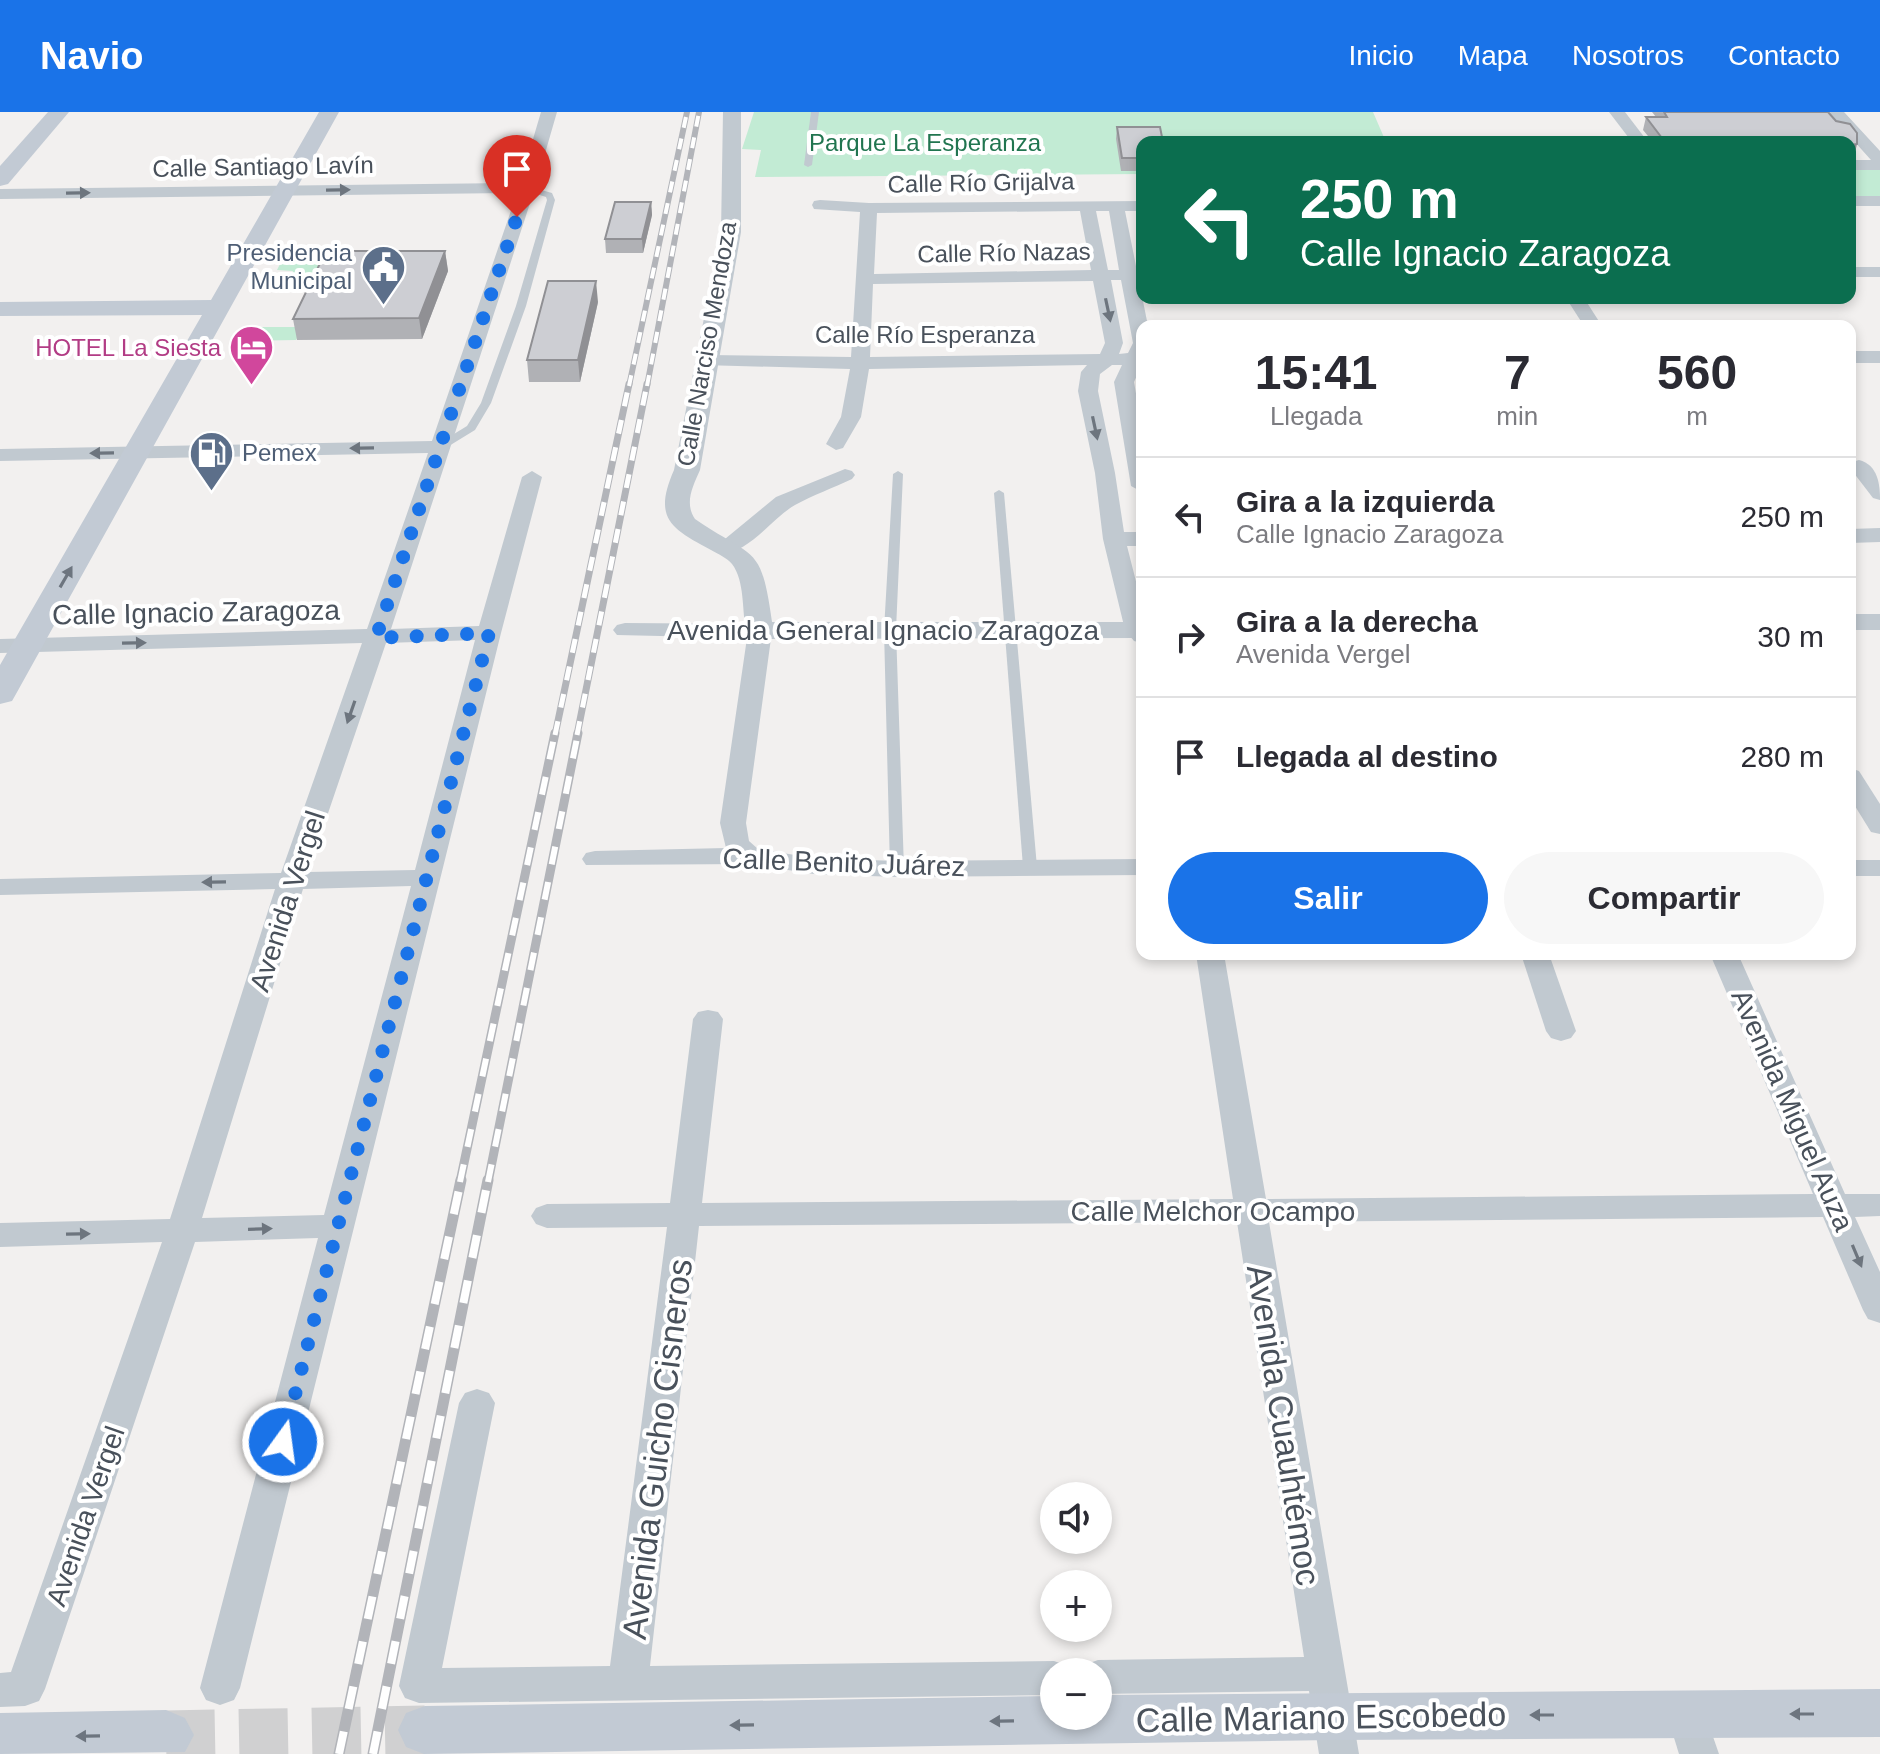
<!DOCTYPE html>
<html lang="es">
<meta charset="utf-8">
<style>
body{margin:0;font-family:Arial,sans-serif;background:#f7f7f7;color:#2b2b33;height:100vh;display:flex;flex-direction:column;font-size:30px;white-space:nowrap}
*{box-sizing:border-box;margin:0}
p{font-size:26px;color:#7c7c81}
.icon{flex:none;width:44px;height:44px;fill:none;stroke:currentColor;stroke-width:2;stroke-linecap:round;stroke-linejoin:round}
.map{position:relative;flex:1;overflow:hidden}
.drawer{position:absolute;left:1136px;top:208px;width:720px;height:640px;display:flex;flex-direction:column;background:#fff;border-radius:16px;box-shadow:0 4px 12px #0003}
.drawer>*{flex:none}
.guide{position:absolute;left:1136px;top:24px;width:720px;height:168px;border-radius:16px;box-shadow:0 4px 12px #0003;background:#0b6e4f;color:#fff;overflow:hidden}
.tools{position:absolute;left:1040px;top:1370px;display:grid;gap:16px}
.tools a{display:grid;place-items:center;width:72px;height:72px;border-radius:50%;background:#fff;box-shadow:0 4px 12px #0003;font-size:40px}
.pin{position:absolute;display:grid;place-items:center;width:68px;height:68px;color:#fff;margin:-82px -34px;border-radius:50% 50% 50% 0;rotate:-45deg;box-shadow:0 0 8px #0007}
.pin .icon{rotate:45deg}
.me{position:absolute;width:88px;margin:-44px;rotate:14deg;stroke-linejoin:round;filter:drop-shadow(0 0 6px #0008)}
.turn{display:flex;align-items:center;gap:28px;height:168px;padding:0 32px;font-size:36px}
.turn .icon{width:104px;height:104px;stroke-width:2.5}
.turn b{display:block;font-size:56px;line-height:68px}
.eta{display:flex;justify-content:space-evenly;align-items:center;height:136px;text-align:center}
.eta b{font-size:48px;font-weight:800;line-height:56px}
.button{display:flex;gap:16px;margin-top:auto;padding:16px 32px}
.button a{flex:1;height:92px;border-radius:48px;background:#1a73e8;color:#fff;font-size:32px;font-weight:800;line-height:92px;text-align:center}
.button a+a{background:#f7f7f7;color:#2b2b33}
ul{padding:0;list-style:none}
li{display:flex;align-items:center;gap:24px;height:120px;padding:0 32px;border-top:2px solid #e1e1e2}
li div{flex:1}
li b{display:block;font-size:30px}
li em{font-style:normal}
header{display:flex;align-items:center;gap:48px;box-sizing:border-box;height:112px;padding:0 40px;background:#1a73e8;color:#fff}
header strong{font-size:38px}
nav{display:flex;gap:44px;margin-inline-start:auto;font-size:28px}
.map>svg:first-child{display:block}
.green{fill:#c2ebd4}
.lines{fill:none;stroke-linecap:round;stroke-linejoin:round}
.secondary-tunnel{stroke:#d0d0d1;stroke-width:49;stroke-dasharray:49 24;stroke-linecap:butt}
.service{fill:#c1c9d0;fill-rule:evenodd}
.minor{fill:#c1c9d0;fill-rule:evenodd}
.tertiary{fill:#c1c9d0;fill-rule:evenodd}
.secondary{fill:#c2cad4;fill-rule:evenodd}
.rail-far3-casing{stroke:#b2b4b9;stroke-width:6}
.rail-far2-casing{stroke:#b2b4b9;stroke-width:7}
.rail-far1-casing{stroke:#b2b4b9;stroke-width:9}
.rail-casing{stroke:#b2b4b9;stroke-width:11}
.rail-far3{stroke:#fff;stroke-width:4;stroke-dasharray:11;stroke-linecap:butt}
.rail-far2{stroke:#fff;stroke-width:5;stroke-dasharray:14;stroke-linecap:butt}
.rail-far1{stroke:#fff;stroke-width:6;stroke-dasharray:18;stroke-linecap:butt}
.rail{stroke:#fff;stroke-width:8;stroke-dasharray:23;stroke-linecap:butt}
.wall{fill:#b0b1b5}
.shaded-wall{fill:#909094}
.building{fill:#cdced3;stroke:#909094;stroke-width:2}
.oneway{fill:#6d757e}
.oneway2{fill:#6d757f}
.route{stroke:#1a73e8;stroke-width:14;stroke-dasharray:0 25.2}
.labels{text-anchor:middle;stroke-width:8;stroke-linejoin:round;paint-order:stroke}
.far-park-label{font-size:24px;fill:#217550;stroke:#fff}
.far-street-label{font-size:24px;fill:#49515b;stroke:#fff}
.far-service-label{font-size:24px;fill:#4e5e75;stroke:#fff;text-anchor:end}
.far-hotel-label{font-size:24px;fill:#b23c85;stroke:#fff;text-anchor:end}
.street-label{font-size:28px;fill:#49515b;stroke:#fff}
.near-street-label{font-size:34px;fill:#49515b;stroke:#fff}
</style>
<header>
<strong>Navio</strong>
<nav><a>Inicio</a><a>Mapa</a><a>Nosotros</a><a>Contacto</a></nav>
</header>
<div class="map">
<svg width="1880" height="1642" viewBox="0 0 1880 1642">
<rect width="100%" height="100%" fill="#f2f0ef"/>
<g class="green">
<polygon points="754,0 1373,0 1386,30 1142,30 1142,62 755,65 761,38 742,37"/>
<polygon points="1850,55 1880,55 1880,85 1850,86"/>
<polygon points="282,148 365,148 322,176 269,176 273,169 289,168 293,159 277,158"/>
<polygon points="249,215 303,215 296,228 241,229"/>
</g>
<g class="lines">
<polyline class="secondary-tunnel" points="166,1623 425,1618"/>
<g class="service">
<polygon points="811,0 819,0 812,53 808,55 804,53"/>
<polygon points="527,74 552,81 555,88 526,194 491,291 475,318 444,337 436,337 436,333 467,314 481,291 516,194 547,88 546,85 524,78 524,74"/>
<polygon points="898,359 903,362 896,518 904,757 897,761 890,757 884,518 893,362"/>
<polygon points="999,378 1004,381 1037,755 1030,759 1023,755 994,381"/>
</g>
<g class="minor">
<path d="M541 0H557L535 76 391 517 479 514 522 365 532 359 542 365 501 521 240 1576 234 1588 220 1593 206 1588 200 1576 318 1126 195 1130 45 1577 39 1589 25 1594 0 1595V1561L11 1560 162 1130 0 1135V1111L170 1107 275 777 0 783V767L281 761 362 531 0 541V527L367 517 428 341 0 349V337L432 329 517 81 0 87V77L520 71ZM475 528 415 758 308 760 386 531ZM411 774 324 1103 202 1106 303 777Z"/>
<polygon points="1609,0 1625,0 1648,30 1632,30"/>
<polygon points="1828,0 1844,0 1880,39 1880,58 1850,58 1850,48 1871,48"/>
<rect x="1850" y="84" width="30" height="10"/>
<path d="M820 88 869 91 1142 89V99H1125L1148 214H1142V253L1134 270 1142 316V380L1131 374 1114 270 1122 253H1112L1100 262 1098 279 1115 361 1124 420H1142V434H1127L1142 493V531L1134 529 1125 518 1103 427 1095 361 1078 279 1081 260 1087 253 869 257 861 305 843 336 836 338 826 332 841 305 850 257 702 253 699 249 702 245 709 243 851 245 860 100 814 97 812 93 814 89ZM1080 99 1091 158 874 162 877 101ZM1096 99H1109L1119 158H1108ZM1111 168H1121L1133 231 1128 241 1119 242 1123 231ZM1093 169 1105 231 1100 242 870 245 873 172Z"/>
<rect x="1850" y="155" width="30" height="10"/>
<polygon points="1566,186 1584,186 1602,214 1584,214"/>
<rect x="1850" y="239" width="30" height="12"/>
<path d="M1859 348C1878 353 1880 372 1880 388L1873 386 1850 356 1852 350Z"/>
<path d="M845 357 852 359 855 363 852 367C833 376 813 383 795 393 773 405 744 447 717 441L714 436 776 385Z"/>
<polygon points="1880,416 1880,430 1850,431 1850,417"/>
<polygon points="625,511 760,512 768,514 772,519 746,711 749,729 758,737 814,746 897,749 1142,747 1142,763 897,765 814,762 750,752 586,753 582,747 586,741 595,739 726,736 720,711 747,526 617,523 613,518 617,513"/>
<polygon points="1850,656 1859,659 1880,692 1880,722 1871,720 1850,686"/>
<rect x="1850" y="748" width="30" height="16"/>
<polygon points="1196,842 1224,842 1266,1087 1813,1082 1710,842 1738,842 1845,1082 1880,1082 1880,1104 1855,1105 1880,1160 1880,1211 1868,1207 1863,1198 1823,1105 1269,1110 1359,1642 1319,1642 1309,1579 1098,1582 1098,1560 1081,1560 1084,1553 1098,1548 1304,1545 1237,1110 699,1114 650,1554 1054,1549 1068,1554 1071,1560 1054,1560 1054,1583 419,1591 405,1586 399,1574 459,1291 465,1281 477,1277 489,1281 495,1291 442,1556 610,1554 667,1115 547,1116 536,1112 531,1104 536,1096 547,1092 670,1091 693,907 698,900 708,898 718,900 723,907 702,1091 1233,1087"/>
<polygon points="1521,842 1549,842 1576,919 1571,926 1561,929 1551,926 1546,919"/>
<polygon points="1687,1585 1701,1590 1719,1642 1679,1642 1667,1603 1673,1590"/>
</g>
<g class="tertiary">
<path d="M723 0H741V120L700 358C693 374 684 391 695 407 755 448 761 431 772 510H1142V526L760 527 750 525 746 519C742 499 745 469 732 452 727 446 718 442 711 438 670 416 653 406 674 358L721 120Z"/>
<rect x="1850" y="502" width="30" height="16"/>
</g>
<g class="secondary">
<polygon points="48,0 69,0 8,72 0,74 0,54"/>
<polygon points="319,0 339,0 16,582 12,589 0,592 0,553 202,203 0,204 0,190 211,188"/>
<polygon points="1880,1577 1880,1625 1332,1628 424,1642 406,1635 398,1618 406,1601 425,1594 1054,1584 1054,1604 1098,1604 1098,1583"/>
<polygon points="166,1598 185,1606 194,1623 185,1640 0,1642 0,1601"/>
</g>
<defs>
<g id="rail-far3">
<polyline points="629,274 687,0"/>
<polyline points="647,274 699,0"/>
</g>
<g id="rail-far2">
<polyline points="555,623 629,272"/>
<polyline points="577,623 647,272"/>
</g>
<g id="rail-far1">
<polyline points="460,1070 555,621"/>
<polyline points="488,1070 578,621"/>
</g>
<g id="rail">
<polyline points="339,1642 461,1068"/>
<polyline points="373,1642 488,1068"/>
</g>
</defs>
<use href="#rail-far3" class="rail-far3-casing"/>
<use href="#rail-far2" class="rail-far2-casing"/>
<use href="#rail-far1" class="rail-far1-casing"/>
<use href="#rail" class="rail-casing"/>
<use href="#rail-far3" class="rail-far3"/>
<use href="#rail-far2" class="rail-far2"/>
<use href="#rail-far1" class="rail-far1"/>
<use href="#rail" class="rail"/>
</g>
<g class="wall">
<polygon points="1652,0 1828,0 1836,9 1850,12 1854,45 1850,45 1850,30 1653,30 1643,18 1646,5 1656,5"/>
<polygon points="1117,15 1142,30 1142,59 1121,59 1116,27"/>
<polygon points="651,90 652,103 643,141 606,141 605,127"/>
<polygon points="445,139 448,159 422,227 297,228 293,207"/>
<polygon points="598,190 580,270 529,270 527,248"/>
</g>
<g class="shaded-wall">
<polygon points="1857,32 1854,45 1850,45 1852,33"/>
<polygon points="651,90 652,103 643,141 642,127"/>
<polygon points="445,139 448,159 422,227 419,206"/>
<polygon points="596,169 598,190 580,270 578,248"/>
</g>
<g class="building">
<polygon points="1664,0 1828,0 1836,9 1850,12 1857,21 1857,32 1850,33 1850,30 1665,30 1646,5 1667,5"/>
<polygon points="1117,15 1160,15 1163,30 1142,30 1142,46 1122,46"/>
<polygon points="615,90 651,90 642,127 605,127"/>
<polygon points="326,139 445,139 419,206 293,207"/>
<polygon points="548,169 596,169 578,248 527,248"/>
</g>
<defs><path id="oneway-solid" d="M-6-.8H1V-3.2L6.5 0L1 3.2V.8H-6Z" transform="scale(2)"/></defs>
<g class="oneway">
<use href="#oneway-solid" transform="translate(338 78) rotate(-1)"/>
<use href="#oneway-solid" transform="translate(78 81) rotate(-1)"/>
<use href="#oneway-solid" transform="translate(1108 198) rotate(78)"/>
<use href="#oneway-solid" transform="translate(1095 316) rotate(78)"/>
<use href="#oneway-solid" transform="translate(362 336) rotate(179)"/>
<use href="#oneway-solid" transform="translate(102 341) rotate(179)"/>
<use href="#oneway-solid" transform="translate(134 531) rotate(-1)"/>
<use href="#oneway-solid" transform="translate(351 600) rotate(109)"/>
<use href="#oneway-solid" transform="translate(214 770) rotate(179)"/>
<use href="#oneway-solid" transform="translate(260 1117) rotate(-2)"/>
<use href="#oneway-solid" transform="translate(78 1122) rotate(-1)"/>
<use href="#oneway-solid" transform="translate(1857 1144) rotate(67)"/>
</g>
<g class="oneway2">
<use href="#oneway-solid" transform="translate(66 465) rotate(-60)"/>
<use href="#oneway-solid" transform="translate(1802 1602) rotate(180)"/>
<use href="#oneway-solid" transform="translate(1542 1603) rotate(180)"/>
<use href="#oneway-solid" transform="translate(1002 1609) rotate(179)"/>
<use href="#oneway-solid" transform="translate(742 1613) rotate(179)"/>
<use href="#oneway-solid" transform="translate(88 1624) rotate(179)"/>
</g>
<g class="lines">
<polyline class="route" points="283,1330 489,521 376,526 517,105"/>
</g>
<defs>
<symbol id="civic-pin" viewBox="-11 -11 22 30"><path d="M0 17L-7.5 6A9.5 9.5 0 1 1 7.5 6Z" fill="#5c6f8a" stroke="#fff"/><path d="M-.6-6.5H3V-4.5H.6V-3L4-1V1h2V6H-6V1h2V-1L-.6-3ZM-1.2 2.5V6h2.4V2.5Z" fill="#fff"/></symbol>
<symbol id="hotel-pin" viewBox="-11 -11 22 30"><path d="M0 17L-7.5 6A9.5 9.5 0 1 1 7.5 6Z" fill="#d1479c" stroke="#fff"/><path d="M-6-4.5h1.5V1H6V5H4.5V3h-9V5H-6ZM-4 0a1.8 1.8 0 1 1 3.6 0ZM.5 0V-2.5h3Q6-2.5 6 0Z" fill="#fff"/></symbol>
<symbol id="fuel-pin" viewBox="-11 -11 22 30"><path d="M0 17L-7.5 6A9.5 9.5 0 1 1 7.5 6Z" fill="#5c6f8a" stroke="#fff"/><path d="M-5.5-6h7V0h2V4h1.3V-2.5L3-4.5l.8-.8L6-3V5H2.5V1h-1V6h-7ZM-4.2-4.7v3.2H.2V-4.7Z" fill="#fff"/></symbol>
</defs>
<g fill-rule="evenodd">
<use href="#civic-pin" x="358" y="130" width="51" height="69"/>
<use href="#hotel-pin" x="226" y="210" width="51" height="69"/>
<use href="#fuel-pin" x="186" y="316" width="51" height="69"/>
</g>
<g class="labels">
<g class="far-park-label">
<text x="925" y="39">Parque La Esperanza</text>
</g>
<g class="far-street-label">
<text transform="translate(263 55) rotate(-1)" y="8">Calle Santiago Lavín</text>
<text transform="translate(981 71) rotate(-1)" y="8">Calle Río Grijalva</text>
<text transform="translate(1004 141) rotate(-1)" y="8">Calle Río Nazas</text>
<text x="925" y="231">Calle Río Esperanza</text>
<text transform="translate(707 232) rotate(-80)" y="8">Calle Narciso Mendoza</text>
</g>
<g class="far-service-label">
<text x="352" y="149">Presidencia<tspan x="352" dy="28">Municipal</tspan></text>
<text x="242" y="349" text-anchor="start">Pemex</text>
</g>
<g class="far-hotel-label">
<text x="221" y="244">HOTEL La Siesta</text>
</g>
<g class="street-label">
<text transform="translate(196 500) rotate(-1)" y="10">Calle Ignacio Zaragoza</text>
<text x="883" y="528">Avenida General Ignacio Zaragoza</text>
<text transform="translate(844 750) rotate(2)" y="10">Calle Benito Juárez</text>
<text transform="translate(287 789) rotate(-72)" y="10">Avenida Vergel</text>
<text transform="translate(1793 998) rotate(66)" y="10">Avenida Miguel Auza</text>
<text x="1213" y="1109">Calle Melchor Ocampo</text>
<text transform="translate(85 1404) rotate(-71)" y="10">Avenida Vergel</text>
</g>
<g class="near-street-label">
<text transform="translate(1284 1313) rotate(81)" y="12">Avenida Cuauhtémoc</text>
<text transform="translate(657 1337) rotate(-83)" y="12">Avenida Guicho Cisneros</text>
<text transform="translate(1321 1605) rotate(-1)" y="12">Calle Mariano Escobedo</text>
</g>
</g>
</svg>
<div class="tools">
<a><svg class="icon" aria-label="sound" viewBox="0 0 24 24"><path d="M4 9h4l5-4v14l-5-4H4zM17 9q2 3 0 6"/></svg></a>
<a>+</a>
<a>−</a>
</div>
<div class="pin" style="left:517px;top:105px;background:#d93025"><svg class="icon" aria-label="arrive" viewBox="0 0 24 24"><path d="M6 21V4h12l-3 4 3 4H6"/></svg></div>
<svg class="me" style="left:283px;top:1330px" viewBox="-20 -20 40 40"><circle r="17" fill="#1a73e8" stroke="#fff" stroke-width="3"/><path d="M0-11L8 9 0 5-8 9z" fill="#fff"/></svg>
<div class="guide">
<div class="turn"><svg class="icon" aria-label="left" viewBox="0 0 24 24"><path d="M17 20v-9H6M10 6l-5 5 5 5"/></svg><div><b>250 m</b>Calle Ignacio Zaragoza</div></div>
</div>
<section class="drawer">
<div class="eta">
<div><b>15:41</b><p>Llegada</p></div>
<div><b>7</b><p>min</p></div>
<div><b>560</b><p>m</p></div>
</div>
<ul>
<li><svg class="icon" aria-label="left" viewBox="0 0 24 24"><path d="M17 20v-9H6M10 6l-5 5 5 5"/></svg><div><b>Gira a la izquierda</b><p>Calle Ignacio Zaragoza</p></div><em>250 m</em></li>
<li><svg class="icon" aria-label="right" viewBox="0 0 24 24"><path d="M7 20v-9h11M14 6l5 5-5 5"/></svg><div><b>Gira a la derecha</b><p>Avenida Vergel</p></div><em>30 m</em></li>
<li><svg class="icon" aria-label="arrive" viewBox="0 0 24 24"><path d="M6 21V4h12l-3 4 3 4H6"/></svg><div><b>Llegada al destino</b></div><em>280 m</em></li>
</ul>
<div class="button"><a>Salir</a><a>Compartir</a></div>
</section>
</div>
